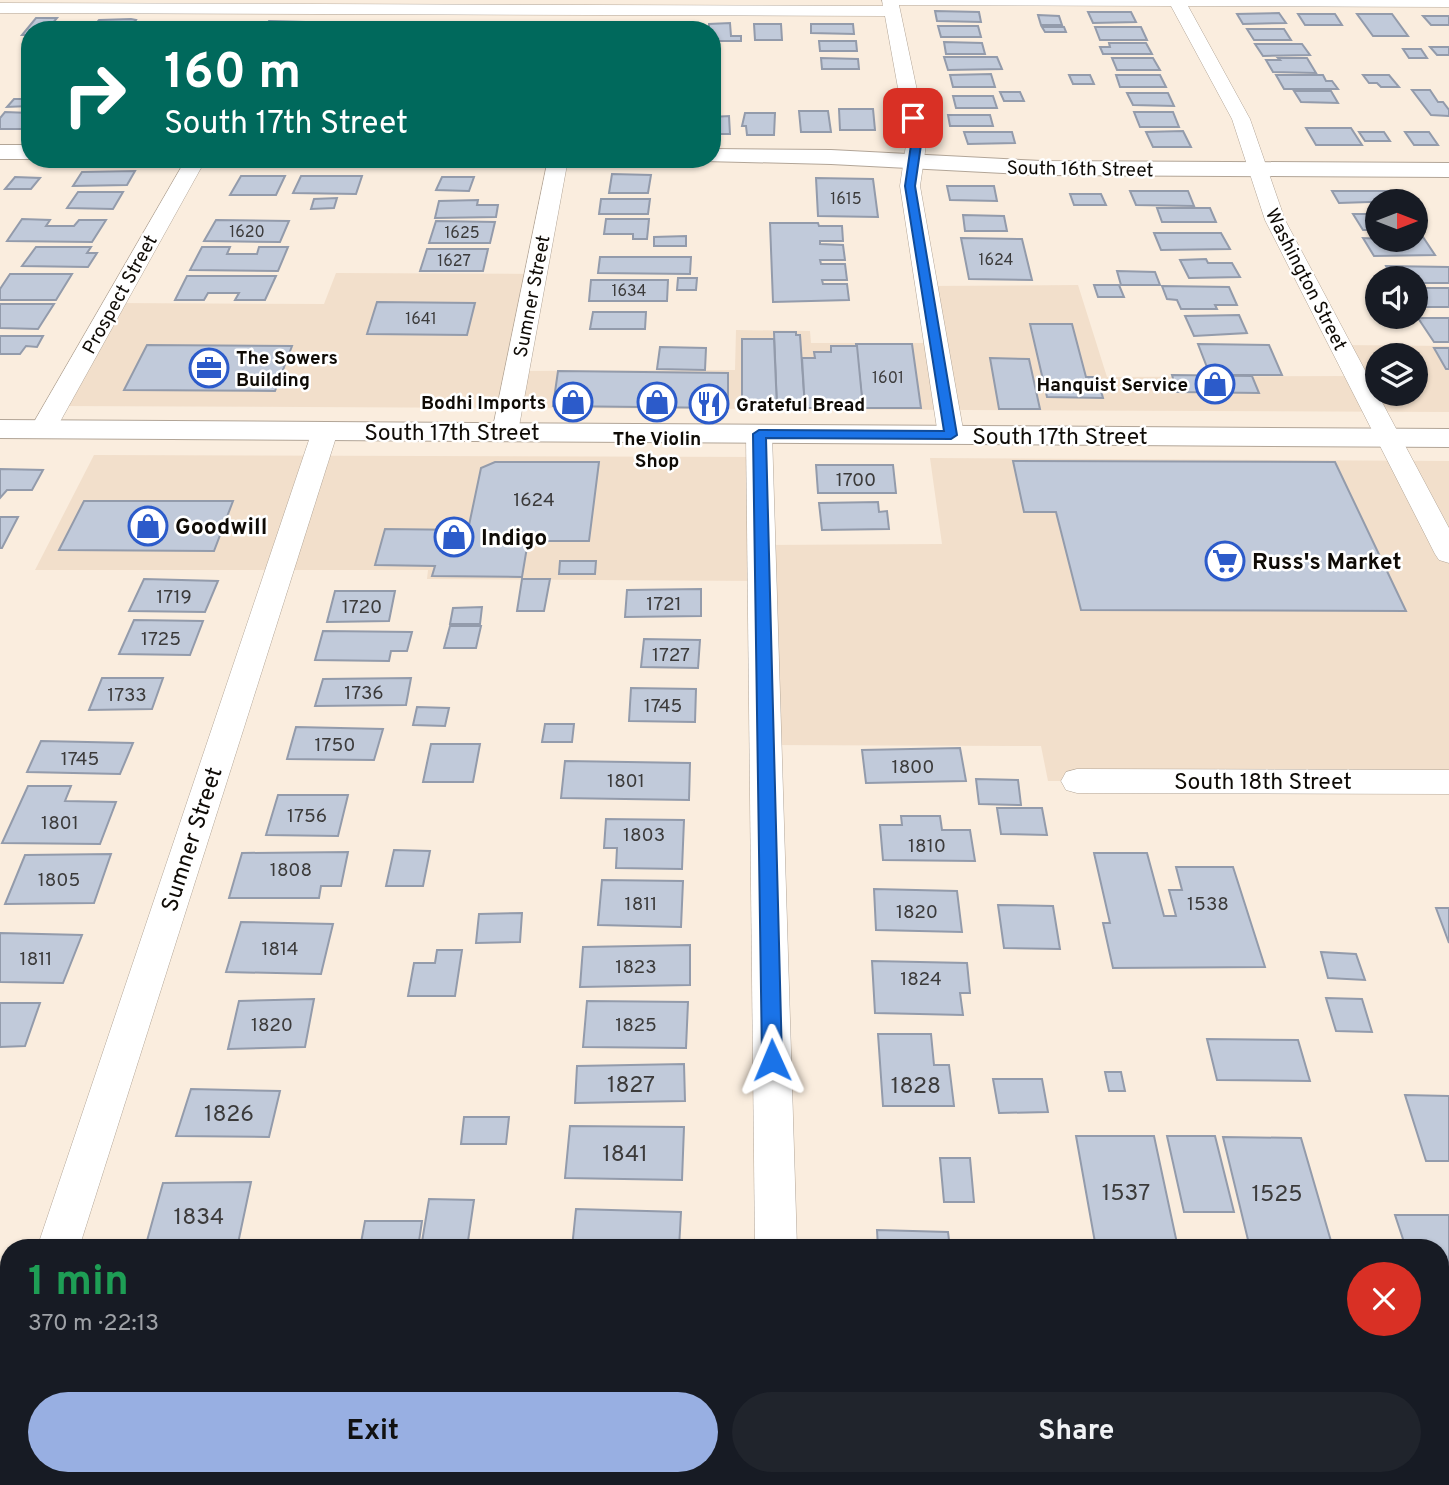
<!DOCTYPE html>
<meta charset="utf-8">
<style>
body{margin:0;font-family:Overpass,sans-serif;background:#20242c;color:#f1f3f6;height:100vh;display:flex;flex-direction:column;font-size:26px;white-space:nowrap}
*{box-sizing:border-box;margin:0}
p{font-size:23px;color:#9ea1a6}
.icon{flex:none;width:38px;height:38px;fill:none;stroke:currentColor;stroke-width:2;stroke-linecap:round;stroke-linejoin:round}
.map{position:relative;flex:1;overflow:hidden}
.panel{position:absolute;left:0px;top:1239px;width:1449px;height:247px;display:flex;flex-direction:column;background:#171b24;border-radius:28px 28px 0 0;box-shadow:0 2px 5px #0004}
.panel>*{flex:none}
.banner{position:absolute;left:21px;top:21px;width:700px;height:147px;border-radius:28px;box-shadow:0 2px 5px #0004;background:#00695c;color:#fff;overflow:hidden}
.needle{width:46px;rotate:90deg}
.controls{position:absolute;left:1365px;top:189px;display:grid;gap:14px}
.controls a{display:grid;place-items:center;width:63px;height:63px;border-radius:50%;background:#171b24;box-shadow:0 2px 5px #0004;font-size:35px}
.pin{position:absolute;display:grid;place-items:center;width:60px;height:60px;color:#fff;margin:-30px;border-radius:14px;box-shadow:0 4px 10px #0006}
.me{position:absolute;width:77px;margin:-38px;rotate:359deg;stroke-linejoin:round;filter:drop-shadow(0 0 5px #0008)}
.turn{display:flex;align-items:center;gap:24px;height:147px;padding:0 28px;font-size:32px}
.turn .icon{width:91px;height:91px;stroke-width:2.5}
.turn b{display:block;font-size:49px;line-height:60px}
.round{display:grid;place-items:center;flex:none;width:74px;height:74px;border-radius:37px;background:#20242c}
.head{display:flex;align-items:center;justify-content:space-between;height:119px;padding:0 28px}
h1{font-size:42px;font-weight:700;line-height:52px;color:#1e9e55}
.button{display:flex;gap:14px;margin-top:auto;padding:14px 28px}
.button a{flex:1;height:80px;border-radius:42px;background:#98afe2;color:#111;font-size:28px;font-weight:700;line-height:80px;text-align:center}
.button a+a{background:#20242c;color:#f1f3f6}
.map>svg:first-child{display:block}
.built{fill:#f2dfcb;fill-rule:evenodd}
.building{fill:#c1cada;stroke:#939bab;stroke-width:2}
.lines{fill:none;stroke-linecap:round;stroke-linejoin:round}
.minor-casing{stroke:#b2a597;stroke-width:1}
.secondary-casing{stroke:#b2a597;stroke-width:2}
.minor{fill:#fff;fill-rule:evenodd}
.secondary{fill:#fff;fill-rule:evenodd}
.route{fill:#1a73e8;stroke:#114b97;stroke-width:2}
.labels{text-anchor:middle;stroke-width:5;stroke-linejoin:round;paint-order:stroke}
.far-number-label{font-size:16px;fill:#3c3b3b}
.far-street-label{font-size:19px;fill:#0f0b06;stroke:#fff}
.far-poi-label{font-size:19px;font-weight:bold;fill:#0f0b06;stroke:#fff;text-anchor:start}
.number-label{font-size:19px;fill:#3c3b3b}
.street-label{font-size:23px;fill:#0f0b06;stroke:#fff}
.poi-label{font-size:23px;font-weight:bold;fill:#0f0b06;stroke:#fff;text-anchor:start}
.near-number-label{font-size:23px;fill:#3c3b3b}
</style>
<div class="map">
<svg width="1449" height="1485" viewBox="0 0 1449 1485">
<rect width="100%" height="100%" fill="#faedde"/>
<g class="built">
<path d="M336 273 536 274 518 371 735 370 736 330 810 331 811 343H935L926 286 1078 285 1107 377 1356 376 1340 345 1449 346V412L56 406 115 303 324 304ZM1377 355H1416V394H1377Z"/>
<polygon points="94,455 760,457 762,545 942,544 930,458 1449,461 1449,782 1048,781 1041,746 766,745 762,581 427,579 428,570 35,570"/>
</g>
<g class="building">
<polygon points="935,11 979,12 981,22 937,21"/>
<polygon points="1088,12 1131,12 1136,22 1093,23"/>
<polygon points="1279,13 1286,23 1243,24 1237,14"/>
<polygon points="1298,14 1335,14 1342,25 1305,25"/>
<polygon points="1357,14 1392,14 1408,36 1373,36"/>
<polygon points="1038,15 1059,16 1062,25 1041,25"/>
<polygon points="1423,16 1449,16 1449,25 1431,25"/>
<polygon points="36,18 57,18 47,30 30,30 30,35 22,35"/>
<polygon points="99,20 131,19 136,20 131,27 99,28 101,26 94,26"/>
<polygon points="269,21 304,22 300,30 263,30"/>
<polygon points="633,23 665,24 664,30 631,30"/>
<polygon points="730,23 731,36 741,36 741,41 712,41 712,30 709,30 709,24"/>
<polygon points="754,24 781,24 782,40 755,40"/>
<polygon points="811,24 853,24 854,34 811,33"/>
<polygon points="938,26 978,26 981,37 941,37"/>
<polygon points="1042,27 1064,27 1066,32 1045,32"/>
<polygon points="1095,27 1141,27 1147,40 1100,40"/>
<polygon points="1247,29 1284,29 1291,40 1254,40"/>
<polygon points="819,41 856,41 857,51 820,51"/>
<polygon points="944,42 982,43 985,54 946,54"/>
<polygon points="1109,43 1146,43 1152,54 1103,54 1100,47 1110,47"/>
<polygon points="1255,44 1302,44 1310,55 1263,56"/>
<polygon points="1430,47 1449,47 1449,55 1437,55"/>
<polygon points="1403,49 1421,49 1427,58 1409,58"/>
<polygon points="944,57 997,57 1002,69 948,70"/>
<polygon points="821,58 858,59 859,69 822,69"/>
<polygon points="1112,58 1153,58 1160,70 1117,70"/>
<polygon points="1278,58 1307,58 1316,73 1273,72 1266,60 1280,60"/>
<polygon points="991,74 995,87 953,87 950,75"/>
<polygon points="1069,75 1090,75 1094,84 1073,84"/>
<polygon points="1116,75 1160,75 1166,87 1120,87"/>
<polygon points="1276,75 1323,75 1326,81 1332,81 1338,89 1284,89"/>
<polygon points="1363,75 1389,75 1399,87 1381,87 1377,83 1369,83"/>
<polygon points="1412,90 1430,90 1438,102 1443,102 1449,110 1449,116 1431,115"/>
<polygon points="1294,91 1331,91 1338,103 1301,102"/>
<polygon points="1000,92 1020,92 1024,101 1004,101"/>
<polygon points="1127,93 1168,93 1174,106 1133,105"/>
<polygon points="953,96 993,96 997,108 956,108"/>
<polygon points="14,99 30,99 30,106 7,107"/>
<polygon points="839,109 873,109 875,130 840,130"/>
<polygon points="799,111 828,111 831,132 801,132"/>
<polygon points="5,112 30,113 30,121 23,129 0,129 0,118"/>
<polygon points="1134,112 1173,112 1179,127 1140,127"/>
<polygon points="745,113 775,113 774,135 747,135 746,126 742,126"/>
<polygon points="948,115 990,115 993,126 950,126"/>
<polygon points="729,116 730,134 712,134 712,117"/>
<polygon points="1306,128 1351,128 1362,145 1316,145"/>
<polygon points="1183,131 1191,147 1153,147 1146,132"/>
<polygon points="964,132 1012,132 1015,143 968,144"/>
<polygon points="1359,132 1384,132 1390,141 1365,141"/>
<polygon points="1405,132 1429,132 1438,145 1414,145"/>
<polygon points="135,171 127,185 73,186 82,172"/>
<polygon points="612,174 651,175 648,193 609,193"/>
<polygon points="241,176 285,176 276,195 230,195"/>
<polygon points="301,176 362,176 356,194 293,193"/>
<polygon points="15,177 40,178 31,189 5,189"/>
<polygon points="442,177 474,177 469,191 436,190"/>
<polygon points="816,178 873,179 878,217 818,216"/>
<polygon points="947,186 994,186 997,201 950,200"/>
<polygon points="1130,191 1188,191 1194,206 1136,205"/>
<polygon points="1332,191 1392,191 1399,201 1339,203"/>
<polygon points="78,192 123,192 113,209 67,208"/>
<polygon points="1070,194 1101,194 1106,205 1074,205"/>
<polygon points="337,198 334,208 311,209 314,199"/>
<polygon points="601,199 650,199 648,214 599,214"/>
<polygon points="478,200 477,205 498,205 496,217 435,218 439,201"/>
<polygon points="1157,208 1210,208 1216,222 1162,222"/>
<polygon points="1353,214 1377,214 1377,230 1363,230"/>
<polygon points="963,215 1004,216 1007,231 965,231"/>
<polygon points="22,219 50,220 46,226 74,226 79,220 106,220 92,242 7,241"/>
<polygon points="606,219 649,219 647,239 633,239 633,234 604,234"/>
<polygon points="216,220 289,221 280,242 204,241"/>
<polygon points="436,221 495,222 490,243 429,243"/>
<polygon points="770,223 818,223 819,226 842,226 843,241 820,241 820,244 843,245 845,260 820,260 821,264 845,264 847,280 822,280 823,284 847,284 849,300 773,302"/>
<polygon points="1154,233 1221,233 1230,249 1161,250"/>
<polygon points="686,236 686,246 654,246 654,237"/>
<polygon points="1416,237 1423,237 1435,255 1374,256 1363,238 1416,240"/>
<polygon points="961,238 1022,239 1032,280 969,279"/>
<polygon points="36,247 91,247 87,253 97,253 88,267 22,266"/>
<polygon points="202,247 230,247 227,254 257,254 259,247 288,247 278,271 190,270"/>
<polygon points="427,249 488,249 483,271 420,271"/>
<polygon points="600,257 691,257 690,274 598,273"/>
<polygon points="1206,259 1208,263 1232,263 1240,277 1189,278 1180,260"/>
<polygon points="1386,266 1449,267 1449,283 1416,283 1416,278 1392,278"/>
<polygon points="1117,271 1155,272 1160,285 1121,285"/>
<polygon points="10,274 72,274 56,300 0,300 0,289"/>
<polygon points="187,276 276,276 265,300 235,300 239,293 208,293 204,300 175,300"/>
<polygon points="678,278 697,278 696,290 677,290"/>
<polygon points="591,280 668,280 667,301 589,301"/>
<polygon points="1094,285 1119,285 1124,297 1098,297"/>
<polygon points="1162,286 1229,287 1237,305 1215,305 1217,309 1181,309 1177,300 1167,299"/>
<rect x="1416" y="288" width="33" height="19"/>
<polygon points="377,302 475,303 467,335 367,334"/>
<polygon points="0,304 54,304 38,329 0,328"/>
<polygon points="593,312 646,312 645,329 590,329"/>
<polygon points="1239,315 1247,333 1194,336 1185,316"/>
<polygon points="1418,318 1449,318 1449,342 1434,342"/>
<polygon points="1030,324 1072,324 1086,377 1097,377 1103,398 1047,397"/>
<polygon points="774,332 796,332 796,335 800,335 805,408 777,408"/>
<polygon points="0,336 43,336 37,347 26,346 20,354 0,354"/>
<polygon points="742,339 774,339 777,408 742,408"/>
<polygon points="856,344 912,344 921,408 863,408"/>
<polygon points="1198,344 1269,345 1282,375 1210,375"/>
<polygon points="147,345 292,346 275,391 124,390"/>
<polygon points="831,346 857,346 863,408 805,408 802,358 815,358 814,352 831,352"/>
<polygon points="660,347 706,348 705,370 657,369"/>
<polygon points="1434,348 1449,348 1449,369 1446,369"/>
<polygon points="990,358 1029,359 1040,409 999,409"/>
<polygon points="558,371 728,373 728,408 553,406"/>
<polygon points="1172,375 1252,376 1259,393 1177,392"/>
<polygon points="1013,461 1335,462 1406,611 1081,610 1056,512 1024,512"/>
<polygon points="495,462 599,462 589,541 528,541 522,577 432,576 435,566 375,565 385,529 468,530 481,468"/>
<polygon points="816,465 893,465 896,493 818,493"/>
<polygon points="0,469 43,470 32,490 7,490 0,498"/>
<polygon points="84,501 233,501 214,551 59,550"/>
<polygon points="878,502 879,512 887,511 889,529 822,530 819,503"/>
<polygon points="0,517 18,517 2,548 0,548"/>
<polygon points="560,561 596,561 595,574 559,574"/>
<polygon points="144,579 218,581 205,612 129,611"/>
<polygon points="522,579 550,579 544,611 517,611"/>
<polygon points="701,589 701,616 625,617 627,590"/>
<polygon points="335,591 395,591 389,621 327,622"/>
<polygon points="482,607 480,624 450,624 453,608"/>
<polygon points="134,620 203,621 190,655 119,654"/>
<polygon points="450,626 481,626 476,648 444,648"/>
<polygon points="323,631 412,632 407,651 391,651 389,661 315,660"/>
<polygon points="644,639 700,640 698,668 641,667"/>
<polygon points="102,678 163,678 152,709 89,710"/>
<polygon points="411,678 406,705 315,706 323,679"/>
<polygon points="631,688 696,689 695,722 629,721"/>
<polygon points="417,707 449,708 445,726 413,725"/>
<polygon points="545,724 574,724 572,742 542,742"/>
<polygon points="296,727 383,729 374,760 287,759"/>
<polygon points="41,741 133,743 120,774 27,772"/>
<polygon points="431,744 480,744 473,782 423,782"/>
<polygon points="960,748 966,781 866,783 862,750"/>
<polygon points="565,761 690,763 689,800 561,798"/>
<polygon points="976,779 1018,780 1021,805 979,804"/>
<polygon points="28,786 71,786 65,801 116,802 100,844 2,843"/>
<polygon points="278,795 348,795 338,836 266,835"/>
<polygon points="997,808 1042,808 1047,835 1001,834"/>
<polygon points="901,816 940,816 942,830 970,830 975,861 883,860 880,825 902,825"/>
<polygon points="606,819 684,820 682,869 616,868 617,848 604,848"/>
<polygon points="394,850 430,851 423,886 386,886"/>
<polygon points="348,852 341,886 321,886 319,898 229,898 242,853"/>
<polygon points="1094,853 1147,853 1164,916 1176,916 1169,890 1182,890 1176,867 1233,867 1265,967 1113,968 1103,923 1110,923"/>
<polygon points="111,854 94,903 5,904 25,855"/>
<polygon points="602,880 683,881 681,927 598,925"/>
<polygon points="874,889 957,891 962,932 876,930"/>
<polygon points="998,905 1053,906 1060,949 1004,948"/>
<polygon points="1436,908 1449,908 1449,943"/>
<polygon points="522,913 520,942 476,943 479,914"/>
<polygon points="241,922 333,924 321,974 226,972"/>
<polygon points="0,933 82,935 63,983 0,982"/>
<polygon points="690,945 690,985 580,987 583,947"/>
<polygon points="437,950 462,950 455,996 408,996 414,963 435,963"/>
<polygon points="1321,952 1356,954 1365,980 1328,978"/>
<polygon points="872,961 967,963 970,993 960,993 963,1015 875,1013"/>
<polygon points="1326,998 1362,999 1372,1032 1336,1031"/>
<polygon points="314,999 305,1047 228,1049 239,1001"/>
<polygon points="587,1001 688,1002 686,1048 583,1047"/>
<polygon points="0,1003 40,1003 25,1046 0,1047"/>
<polygon points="878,1034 931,1034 934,1065 949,1065 954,1106 883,1106"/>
<polygon points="1207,1039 1298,1040 1310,1081 1217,1080"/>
<polygon points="684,1064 685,1101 575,1103 577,1066"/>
<polygon points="1105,1072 1121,1072 1125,1091 1109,1091"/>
<polygon points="993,1079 1042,1079 1048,1112 999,1113"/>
<polygon points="191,1089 280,1091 269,1137 176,1136"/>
<polygon points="1405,1095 1449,1096 1449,1161 1426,1161"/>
<polygon points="464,1117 509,1117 506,1144 461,1144"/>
<polygon points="570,1126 684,1127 682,1180 565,1178"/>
<polygon points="1076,1136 1154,1136 1178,1248 1096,1248"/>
<polygon points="1167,1136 1215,1136 1234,1212 1184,1212"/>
<polygon points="1223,1137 1301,1138 1333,1248 1250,1248"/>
<polygon points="940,1158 970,1158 974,1202 944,1202"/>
<polygon points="251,1182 237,1248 145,1248 163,1183"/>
<polygon points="429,1199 474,1200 467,1248 421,1248"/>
<polygon points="576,1209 681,1212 679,1248 572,1248"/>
<polygon points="1395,1215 1449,1215 1449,1268 1440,1268 1440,1248 1406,1248"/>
<polygon points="365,1221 422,1221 418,1248 360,1248"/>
<polygon points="877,1230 948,1232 950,1248 878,1248"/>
<polygon points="70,1477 142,1477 140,1485 68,1485"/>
<polygon points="538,1477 656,1477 655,1485 538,1485"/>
</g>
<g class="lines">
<defs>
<g id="minor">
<polygon points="882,0 1449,0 1449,7 1188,6 1250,119 1285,220 1449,528 1449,563 1439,560 1435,554 1265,220 1232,119 1171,6 899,5 927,138 920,186 964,435 960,440 951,443 942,440 938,435 900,186 907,138 885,16 0,13 0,3 883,6"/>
<polygon points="186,159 206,159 56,429 52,434 43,437 34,434 30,429"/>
<polygon points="548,159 568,159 518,432 514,437 505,440 496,437 492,432"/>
<polygon points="325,423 334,426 338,431 79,1248 37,1248 312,431 316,426"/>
<polygon points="759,426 768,429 772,434 797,1248 755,1248 746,434 750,429"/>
<polygon points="1077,769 1449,770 1449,794 1077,793 1066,790 1061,781 1066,772"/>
<polygon points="9,1375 9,1442 0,1446 0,1378"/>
<rect x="758" y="1477" width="46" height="8"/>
</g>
<g id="secondary">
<rect x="0" y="145" width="30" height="14"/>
<polygon points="712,149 831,150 1041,161 1449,163 1449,177 1041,175 831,164 704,161 702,159 712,159"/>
<polygon points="0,420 1449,429 1449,447 0,438"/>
</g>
</defs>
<use href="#minor" class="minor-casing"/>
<use href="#secondary" class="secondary-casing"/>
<use href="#minor" class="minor"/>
<use href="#secondary" class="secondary"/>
</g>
<polygon class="route" points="913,115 917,118 922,138 915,186 957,435 951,439 766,438 782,1060 779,1066 772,1068 765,1066 762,1060 753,434 759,430 944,431 905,186 912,138 908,118"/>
<defs>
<symbol id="office-ring" viewBox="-11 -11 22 22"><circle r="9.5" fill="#fff" stroke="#2c5bca" stroke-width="1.5"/><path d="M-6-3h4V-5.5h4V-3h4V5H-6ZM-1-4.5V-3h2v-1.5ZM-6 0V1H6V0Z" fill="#2c5bca"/></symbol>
<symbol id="shop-ring" viewBox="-11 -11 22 22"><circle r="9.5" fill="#fff" stroke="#2c5bca" stroke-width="1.5"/><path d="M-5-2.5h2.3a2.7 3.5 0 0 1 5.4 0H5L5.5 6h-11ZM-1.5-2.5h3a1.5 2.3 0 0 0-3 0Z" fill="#2c5bca"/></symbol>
<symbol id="restaurant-ring" viewBox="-11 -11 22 22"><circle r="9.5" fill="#fff" stroke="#2c5bca" stroke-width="1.5"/><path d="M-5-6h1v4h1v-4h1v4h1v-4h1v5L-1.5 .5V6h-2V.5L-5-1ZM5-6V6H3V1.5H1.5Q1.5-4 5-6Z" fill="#2c5bca"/></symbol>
<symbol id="supermarket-ring" viewBox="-11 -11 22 22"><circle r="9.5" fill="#fff" stroke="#2c5bca" stroke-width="1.5"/><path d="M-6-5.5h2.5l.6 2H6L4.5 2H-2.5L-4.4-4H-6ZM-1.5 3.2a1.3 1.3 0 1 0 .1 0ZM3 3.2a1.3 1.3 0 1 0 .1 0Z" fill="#2c5bca"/></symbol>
</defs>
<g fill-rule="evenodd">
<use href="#office-ring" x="187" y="346" width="44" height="44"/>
<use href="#shop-ring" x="1193" y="362" width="44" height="44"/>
<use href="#shop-ring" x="551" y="380" width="44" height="44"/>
<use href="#shop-ring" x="635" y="380" width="44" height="44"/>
<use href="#restaurant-ring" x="687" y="382" width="44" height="44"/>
<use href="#shop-ring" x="126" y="504" width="44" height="44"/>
<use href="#shop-ring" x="432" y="515" width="44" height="44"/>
<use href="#supermarket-ring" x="1203" y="539" width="44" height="44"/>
</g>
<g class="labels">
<g class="far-number-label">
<text x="846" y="204">1615</text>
<text x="247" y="237">1620</text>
<text x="462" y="238">1625</text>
<text x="996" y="265">1624</text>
<text x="454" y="266">1627</text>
<text x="629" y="296">1634</text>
<text x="421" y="324">1641</text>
<text x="888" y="383">1601</text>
</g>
<g class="far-street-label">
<text transform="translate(1080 168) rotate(1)" y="7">South 16th Street</text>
<text transform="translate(1307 279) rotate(63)" y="7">Washington Street</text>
<text transform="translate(119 294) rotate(-61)" y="7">Prospect Street</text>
<text transform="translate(531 296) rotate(-79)" y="7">Sumner Street</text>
</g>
<g class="far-poi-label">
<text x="236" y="364">The Sowers<tspan x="236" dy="22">Building</tspan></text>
<text x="1188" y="391" text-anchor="end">Hanquist Service</text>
<text x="546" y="409" text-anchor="end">Bodhi Imports</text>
<text x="736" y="411">Grateful Bread</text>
<text x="657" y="445" text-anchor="middle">The Violin<tspan x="657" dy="22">Shop</tspan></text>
</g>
<g class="number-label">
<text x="856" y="486">1700</text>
<text x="534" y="506">1624</text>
<text x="174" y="603">1719</text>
<text x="664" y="610">1721</text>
<text x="362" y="613">1720</text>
<text x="161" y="645">1725</text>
<text x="671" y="661">1727</text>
<text x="364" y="699">1736</text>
<text x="127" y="701">1733</text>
<text x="663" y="712">1745</text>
<text x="335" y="751">1750</text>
<text x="80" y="765">1745</text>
<text x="913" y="773">1800</text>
<text x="626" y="787">1801</text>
<text x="307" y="822">1756</text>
<text x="60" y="829">1801</text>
<text x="644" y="841">1803</text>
<text x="927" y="852">1810</text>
<text x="291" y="876">1808</text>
<text x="59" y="886">1805</text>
<text x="641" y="910">1811</text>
<text x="1208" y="910">1538</text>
<text x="917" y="918">1820</text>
<text x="280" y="955">1814</text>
<text x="36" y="965">1811</text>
<text x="636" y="973">1823</text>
<text x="921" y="985">1824</text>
<text x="272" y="1031">1820</text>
<text x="636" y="1031">1825</text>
</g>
<g class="street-label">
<text x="452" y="440">South 17th Street</text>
<text x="1060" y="444">South 17th Street</text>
<text x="1263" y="789">South 18th Street</text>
<text transform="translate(191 839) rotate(-72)" y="8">Sumner Street</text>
</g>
<g class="poi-label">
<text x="175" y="534">Goodwill</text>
<text x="481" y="545">Indigo</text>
<text x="1252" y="569">Russ's Market</text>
</g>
<g class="near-number-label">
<text x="631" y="1092">1827</text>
<text x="916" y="1093">1828</text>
<text x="229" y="1121">1826</text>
<text x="625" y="1161">1841</text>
<text x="1126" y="1200">1537</text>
<text x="1277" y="1201">1525</text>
<text x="199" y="1224">1834</text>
</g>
</g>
</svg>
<div class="controls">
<a><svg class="needle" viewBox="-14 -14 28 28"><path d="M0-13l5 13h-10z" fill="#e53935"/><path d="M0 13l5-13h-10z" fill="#9ea1a6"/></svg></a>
<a><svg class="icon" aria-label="sound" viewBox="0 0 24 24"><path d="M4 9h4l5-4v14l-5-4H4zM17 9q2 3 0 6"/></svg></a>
<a><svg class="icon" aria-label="layers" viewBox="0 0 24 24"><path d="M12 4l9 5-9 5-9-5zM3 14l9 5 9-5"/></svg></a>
</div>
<div class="pin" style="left:913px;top:118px;background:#d93025"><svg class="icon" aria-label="arrive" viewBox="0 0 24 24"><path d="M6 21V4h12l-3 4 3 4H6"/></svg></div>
<svg class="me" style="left:772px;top:1060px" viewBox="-20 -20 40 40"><path d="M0-17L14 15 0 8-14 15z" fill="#1a73e8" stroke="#fff" stroke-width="4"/></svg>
<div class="banner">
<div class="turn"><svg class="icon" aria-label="right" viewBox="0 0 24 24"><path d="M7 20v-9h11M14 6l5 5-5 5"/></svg><div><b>160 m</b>South 17th Street</div></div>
</div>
<section class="panel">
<div class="head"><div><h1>1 min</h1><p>370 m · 22:13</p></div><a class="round" style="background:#d93025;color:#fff"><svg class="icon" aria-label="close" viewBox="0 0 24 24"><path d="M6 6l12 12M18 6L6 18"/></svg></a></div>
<div class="button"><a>Exit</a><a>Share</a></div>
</section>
</div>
